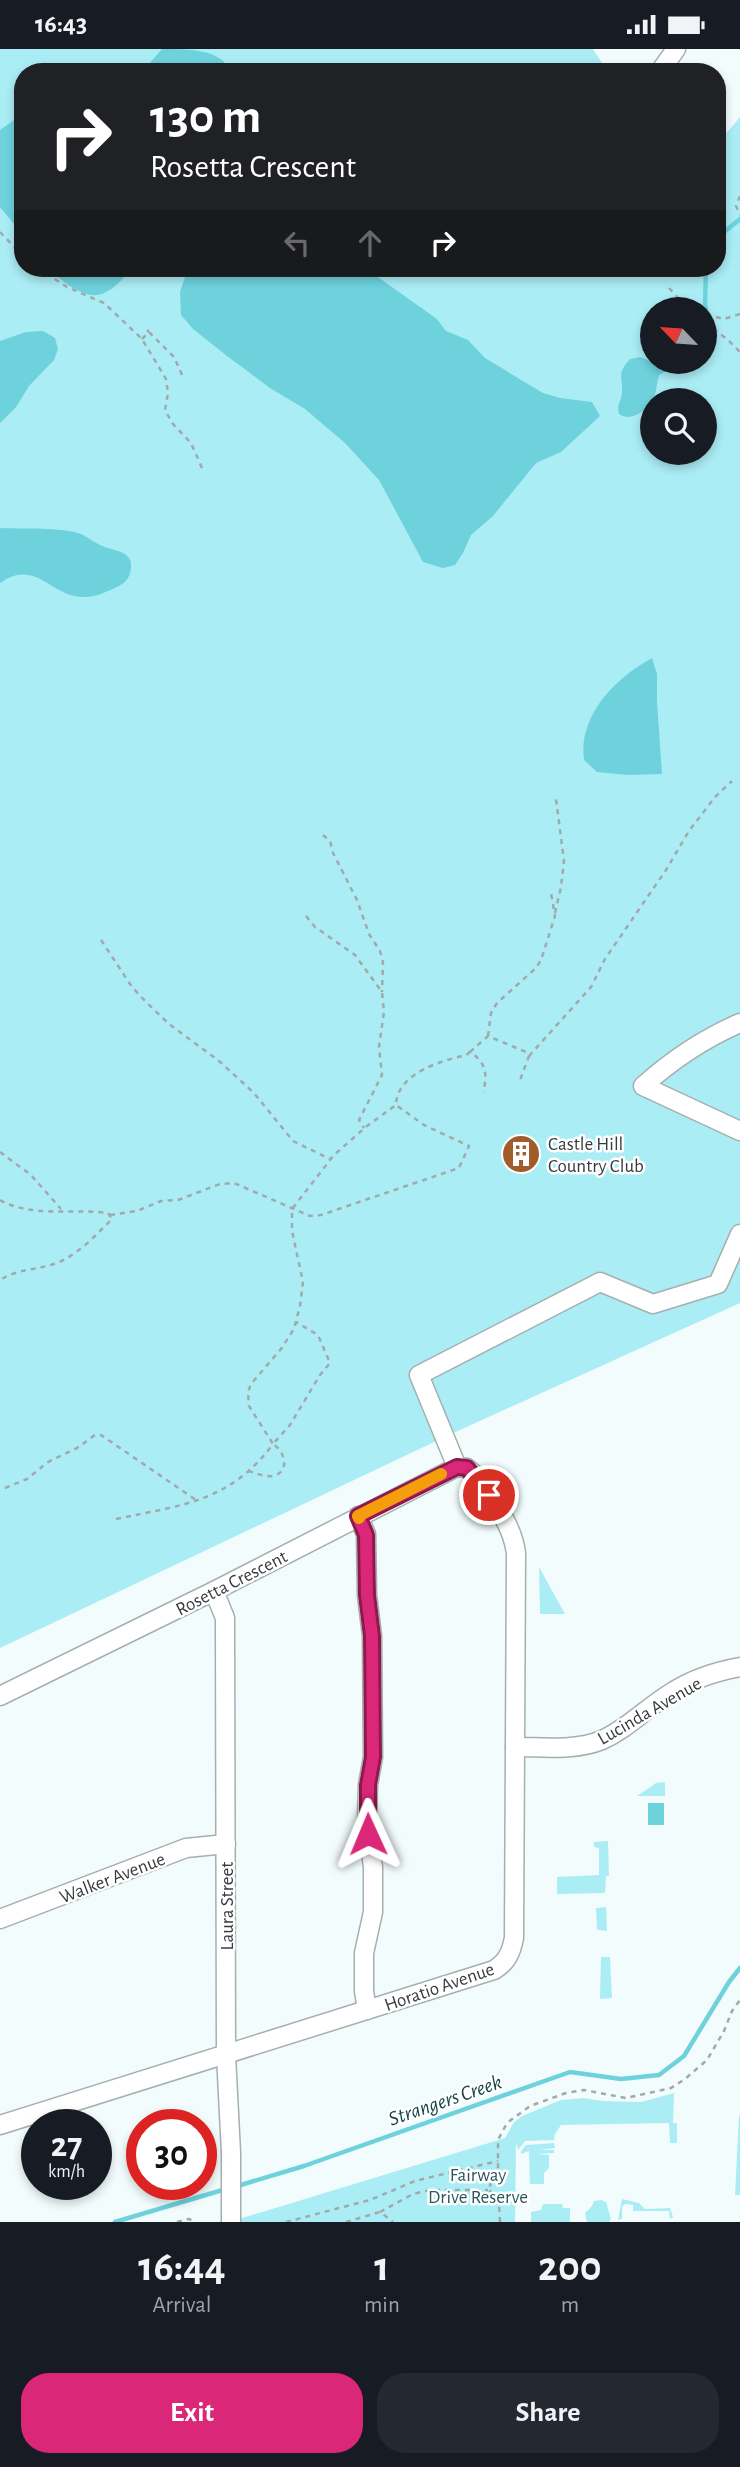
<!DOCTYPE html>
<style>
body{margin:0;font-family:"Alegreya Sans",sans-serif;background:#242831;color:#f1f3f6;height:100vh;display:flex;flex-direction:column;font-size:26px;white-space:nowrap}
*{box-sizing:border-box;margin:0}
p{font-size:23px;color:#9ea1a6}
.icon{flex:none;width:38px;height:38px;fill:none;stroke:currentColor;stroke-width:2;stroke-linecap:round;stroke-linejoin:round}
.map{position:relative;height:2173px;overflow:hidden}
.sheet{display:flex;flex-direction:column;background:#171b24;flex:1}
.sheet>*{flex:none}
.banner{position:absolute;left:14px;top:14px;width:712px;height:214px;border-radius:28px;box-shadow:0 4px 10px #0003;background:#202124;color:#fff;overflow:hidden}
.needle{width:46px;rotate:295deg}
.tools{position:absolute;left:640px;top:248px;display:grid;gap:14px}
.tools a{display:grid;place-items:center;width:77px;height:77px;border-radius:50%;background:#171b24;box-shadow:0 4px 10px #0003;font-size:35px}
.speed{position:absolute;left:21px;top:2060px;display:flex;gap:14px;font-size:35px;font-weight:700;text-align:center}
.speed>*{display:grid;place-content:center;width:91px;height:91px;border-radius:50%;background:#171b24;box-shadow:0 4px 10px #0003;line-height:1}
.speed small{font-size:18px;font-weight:400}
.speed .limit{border:10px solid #d22;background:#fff;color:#111}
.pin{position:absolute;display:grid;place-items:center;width:60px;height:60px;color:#fff;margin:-30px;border:4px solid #fff;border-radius:50%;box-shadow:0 2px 7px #0007}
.me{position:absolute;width:77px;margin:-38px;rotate:359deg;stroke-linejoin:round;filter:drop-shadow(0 0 5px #0008)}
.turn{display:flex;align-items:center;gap:24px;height:147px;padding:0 21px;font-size:32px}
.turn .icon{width:91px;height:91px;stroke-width:2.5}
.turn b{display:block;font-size:49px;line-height:60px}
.lanes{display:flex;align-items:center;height:66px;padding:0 21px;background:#0003;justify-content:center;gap:35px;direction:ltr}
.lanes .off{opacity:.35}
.eta{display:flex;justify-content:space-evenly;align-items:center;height:119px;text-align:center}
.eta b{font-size:42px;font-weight:700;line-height:49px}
.action{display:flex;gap:14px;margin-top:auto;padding:14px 21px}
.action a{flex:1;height:80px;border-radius:28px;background:#db2777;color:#fff;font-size:28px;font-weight:700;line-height:80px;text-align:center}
.action a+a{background:#242831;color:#f1f3f6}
.status{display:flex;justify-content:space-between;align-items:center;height:49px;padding:0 35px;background:#171b24;direction:ltr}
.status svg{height:19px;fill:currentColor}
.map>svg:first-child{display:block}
.green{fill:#abedf5;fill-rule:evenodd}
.water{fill:#6ed2dd}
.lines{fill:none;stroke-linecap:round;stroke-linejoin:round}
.stream{stroke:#6ed2dd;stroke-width:4.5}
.street-casing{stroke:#a6afb0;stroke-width:21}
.path{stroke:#a2a9aa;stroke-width:2.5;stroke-dasharray:5 5;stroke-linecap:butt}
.street{stroke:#fff;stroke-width:18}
.route-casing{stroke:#8e194d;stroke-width:18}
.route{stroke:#db2777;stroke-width:12}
.slow{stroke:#f59e0b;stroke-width:12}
.labels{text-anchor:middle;stroke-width:5;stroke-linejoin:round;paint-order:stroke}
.poi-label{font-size:19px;fill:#383b3c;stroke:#fff;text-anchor:start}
.street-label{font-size:19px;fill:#383b3c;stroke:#fff}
.park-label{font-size:19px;fill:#2b575c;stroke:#fff}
.water-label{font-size:21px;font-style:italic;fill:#164449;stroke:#fff}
</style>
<div class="status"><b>16:43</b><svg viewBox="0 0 49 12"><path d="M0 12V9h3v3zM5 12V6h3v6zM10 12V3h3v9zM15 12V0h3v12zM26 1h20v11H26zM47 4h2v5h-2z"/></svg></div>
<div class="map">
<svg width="740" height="2173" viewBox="0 0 740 2173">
<rect width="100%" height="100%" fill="#f2fcfd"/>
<g class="green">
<path d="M0 0H593L608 23H23V219H718V94L740 68V1254L449 1386 0 1599ZM653 261H705V313H653ZM653 352H705V404H653Z"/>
<polygon points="539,1518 565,1565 540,1565"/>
<polygon points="665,1733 665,1747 637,1747 656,1734"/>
<polygon points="608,1792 609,1827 606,1827 605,1844 557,1845 557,1828 599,1826 599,1799 594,1798 594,1793"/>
<polygon points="606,1858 607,1882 597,1881 596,1859"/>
<polygon points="601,1908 610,1908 612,1949 600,1950"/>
<polygon points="674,2044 673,2074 677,2074 677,2094 670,2094 669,2074 561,2076 555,2085 554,2091 525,2092 518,2101 516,2093 515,2173 239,2173 239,2170 505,2089 514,2073 522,2067 561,2051 583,2049 603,2052 641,2053"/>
<polygon points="739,2067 740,2067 740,2146 735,2146"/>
<polygon points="554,2094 555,2099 540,2101 554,2101 554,2104 536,2105 549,2106 549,2119 544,2124 544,2135 530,2135 529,2102 521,2105 521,2102 526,2096"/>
<polygon points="622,2150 639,2154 645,2160 670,2159 673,2168 670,2170 669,2162 633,2162 633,2156 625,2155 622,2158 622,2170 618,2171"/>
<polygon points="601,2151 606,2153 611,2170 609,2173 587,2173 585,2164 592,2157 594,2152"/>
<polygon points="543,2155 562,2155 563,2159 570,2159 570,2173 531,2173 531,2163 541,2161"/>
</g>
<g class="water">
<path d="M162 0C191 0 221 0 231 23H142Z"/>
<polygon points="23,65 23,186 0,158 0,81"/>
<path d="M49 219H133C124 228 112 244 97 246 81 248 59 230 49 219Z"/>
<polygon points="194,219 365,219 437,270 446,282 468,291 485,309 543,344 560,349 592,353 600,367 561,403 536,414 493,467 471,486 463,504 455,516 443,519 423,513 379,431 345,394 305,360 270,339 227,307 193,280 181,266 180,243 185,228"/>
<polygon points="43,282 55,289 58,300 54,311 29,337 16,358 0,374 0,292 26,283"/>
<path d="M640 308 653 313H674L668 321 659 326C657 333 657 340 654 348 648 361 631 374 619 365 616 354 622 352 622 343 623 326 616 326 630 310Z"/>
<path d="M0 479C20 480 63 478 81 485 89 489 96 495 105 498 116 502 133 503 131 519 130 530 125 534 115 539 106 543 96 548 85 548 52 550 37 508 0 534Z"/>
<path d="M652 609 657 625V653L662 725 628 726 597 723 584 711C578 667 615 629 652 609Z"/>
<rect x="648" y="1754" width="16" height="22"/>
</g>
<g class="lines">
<g class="stream">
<polyline points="718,194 724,183 740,170"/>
<polyline points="705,275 709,271 705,256 706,219"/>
<polyline points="234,2138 304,2117 570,2023 621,2030 659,2026 684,2007 729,1933 740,1919"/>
<polyline points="115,2173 226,2140"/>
</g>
<defs>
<g id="street">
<polyline points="661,21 676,0"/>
<path d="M740 974C705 989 671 1012 643 1037L740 1082"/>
<polyline points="457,1418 419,1326 600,1233 653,1255 718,1235 740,1185"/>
<polyline points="358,1467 366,1485 367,1546 372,1587 373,1708 368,1736 367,1774 373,1818 373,1863 364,1904 364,1942 367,1961"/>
<polyline points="214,1542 225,1569 226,2006 231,2104 231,2173"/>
<path d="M0 1647 214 1542 457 1418 467 1419 474 1425C491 1450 512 1473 516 1504L514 1889C511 1904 507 1913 494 1921L0 2076"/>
<path d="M515 1698C543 1698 576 1702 602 1691 629 1679 648 1657 674 1642 693 1630 718 1622 740 1618"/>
<polyline points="0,1870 186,1799 226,1795"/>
</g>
</defs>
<use href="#street" class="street-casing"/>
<g class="path">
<polyline points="740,147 736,157 740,166"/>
<polyline points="0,183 23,207"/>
<polyline points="38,219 67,238 104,254 142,290 166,330 168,344 165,361 173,375 191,394 202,419"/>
<polyline points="669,239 689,261"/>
<polyline points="716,268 724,270 740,265"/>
<polyline points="705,274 727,290 740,303"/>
<polyline points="149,283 174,308 183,328"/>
<polyline points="142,290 149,283 147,281"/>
<polyline points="323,786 330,792 333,804 357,851 369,885 380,902 383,913 382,943"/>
<polyline points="555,864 561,838 564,812 556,750"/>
<polyline points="306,867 315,878 355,906 382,943 384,963 379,998 382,1026 359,1071 364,1079"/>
<polyline points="101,891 132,938 146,953 169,975 219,1012 254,1044 293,1092 330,1110"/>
<polyline points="488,987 491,964 497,954 536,919 541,911 555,867 551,844"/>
<polyline points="470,1003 488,987 526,1003 529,1007 519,1034"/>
<polyline points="529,1007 591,938 605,910 666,821 689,782 715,748 732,732"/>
<polyline points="0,1103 31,1126 61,1160"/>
<path d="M0 1151C32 1169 73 1159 108 1164L112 1170C95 1187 77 1207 54 1215 36 1221 17 1220 0 1231"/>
<path d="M110 1166 137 1162 161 1152 178 1151 220 1135 234 1134 310 1167 321 1166 459 1119 469 1097 424 1076 396 1056C397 1024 441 1012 466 1006L470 1003C486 1013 488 1026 483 1043"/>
<path d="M248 1422C256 1424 264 1428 272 1427 291 1424 285 1402 273 1395L290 1376 320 1326 330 1314 318 1286 296 1273"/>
<polyline points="5,1439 27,1430 48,1413 77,1399 95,1386 101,1386 196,1451"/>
<path d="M116 1470C182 1456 230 1453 273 1395L249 1357 248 1343 251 1335 281 1300 294 1280 300 1257 303 1233 292 1182V1160L334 1106 367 1077 396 1056"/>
<polyline points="380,2163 413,2145 430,2141 488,2141"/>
<polyline points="177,2173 189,2170 196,2173"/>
<polyline points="286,2173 370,2151 415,2132 498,2112"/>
<polyline points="346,2173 380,2163 393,2173"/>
<path d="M500 2173C499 2160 501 2148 488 2141L498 2119V2091L507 2074 530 2057 566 2044 584 2041 626 2049 671 2039 685 2030 707 2011 724 1982 732 1962 740 1951"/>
</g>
<use href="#street" class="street"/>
</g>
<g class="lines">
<defs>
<polyline id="route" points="368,1785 368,1736 373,1708 372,1587 367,1546 366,1486 358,1467 457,1418 467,1419 489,1446"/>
</defs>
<use href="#route" class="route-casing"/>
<use href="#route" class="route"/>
<polyline class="slow" points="359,1469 358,1467 441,1425"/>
</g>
<defs>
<symbol id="building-disc" viewBox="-11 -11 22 22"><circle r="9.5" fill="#a05d2b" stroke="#fff"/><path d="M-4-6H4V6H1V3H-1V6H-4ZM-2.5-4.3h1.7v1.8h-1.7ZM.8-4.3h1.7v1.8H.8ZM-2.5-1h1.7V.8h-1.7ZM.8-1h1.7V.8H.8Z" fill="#fff"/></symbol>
</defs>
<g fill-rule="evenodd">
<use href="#building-disc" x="499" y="1083" width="44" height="44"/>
</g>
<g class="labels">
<g class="poi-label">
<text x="548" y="1101">Castle Hill<tspan x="548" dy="22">Country Club</tspan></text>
</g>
<g class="street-label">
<text transform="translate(231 1533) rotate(-27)" y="7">Rosetta Crescent</text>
<text transform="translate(649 1661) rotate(-30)" y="7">Lucinda Avenue</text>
<text transform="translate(112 1828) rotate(-21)" y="7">Walker Avenue</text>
<text transform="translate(226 1857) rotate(-90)" y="7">Laura Street</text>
<text transform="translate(439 1937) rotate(-19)" y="7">Horatio Avenue</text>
</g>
<g class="park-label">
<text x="478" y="2132">Fairway<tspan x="478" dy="22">Drive Reserve</tspan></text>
</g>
<g class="water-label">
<text transform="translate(445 2051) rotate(-19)" y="7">Strangers Creek</text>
</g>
</g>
</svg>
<div class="tools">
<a><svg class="needle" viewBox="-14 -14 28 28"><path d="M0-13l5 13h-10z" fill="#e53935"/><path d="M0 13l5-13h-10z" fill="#9ea1a6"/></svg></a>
<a><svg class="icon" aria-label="search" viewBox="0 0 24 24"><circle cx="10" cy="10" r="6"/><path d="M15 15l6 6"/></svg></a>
</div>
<div class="speed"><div>27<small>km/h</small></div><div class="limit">30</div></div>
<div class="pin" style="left:489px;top:1446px;background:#d93025"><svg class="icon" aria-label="arrive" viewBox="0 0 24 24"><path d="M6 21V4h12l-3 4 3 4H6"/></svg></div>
<svg class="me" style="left:368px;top:1785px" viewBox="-20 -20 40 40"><path d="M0-17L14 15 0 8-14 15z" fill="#db2777" stroke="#fff" stroke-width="4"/></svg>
<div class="banner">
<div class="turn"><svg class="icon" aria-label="right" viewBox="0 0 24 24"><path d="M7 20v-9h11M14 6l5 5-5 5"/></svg><div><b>130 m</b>Rosetta Crescent</div></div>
<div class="lanes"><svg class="icon off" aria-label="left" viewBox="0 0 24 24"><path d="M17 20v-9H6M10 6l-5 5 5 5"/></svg><svg class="icon off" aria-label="ahead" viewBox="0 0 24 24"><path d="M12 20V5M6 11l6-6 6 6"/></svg><svg class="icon" aria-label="right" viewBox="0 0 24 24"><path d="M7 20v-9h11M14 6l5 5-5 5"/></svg></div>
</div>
</div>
<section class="sheet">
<div class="eta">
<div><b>16:44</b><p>Arrival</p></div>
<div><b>1</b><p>min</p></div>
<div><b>200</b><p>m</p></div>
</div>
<div class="action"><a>Exit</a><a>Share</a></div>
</section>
